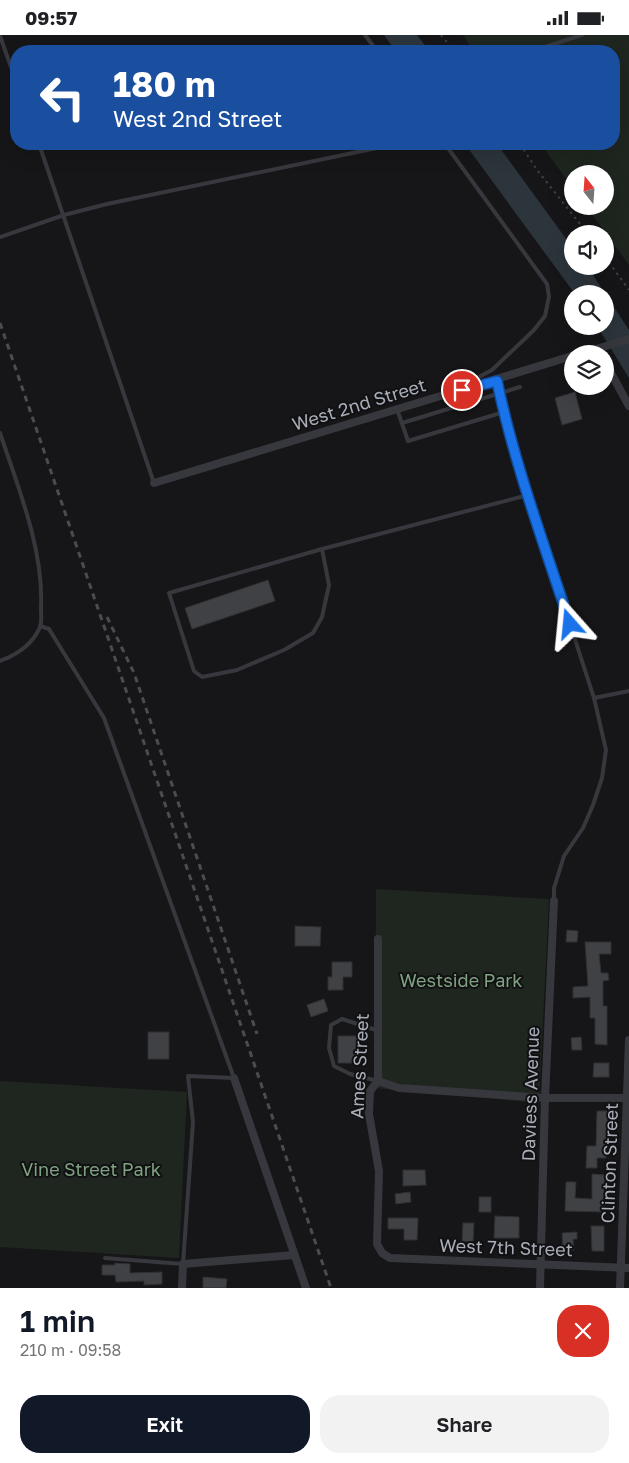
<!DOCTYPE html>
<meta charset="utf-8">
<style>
body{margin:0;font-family:"Golos Text",sans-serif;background:#f2f2f2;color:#202124;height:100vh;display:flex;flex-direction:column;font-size:19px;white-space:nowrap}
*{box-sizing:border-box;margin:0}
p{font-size:16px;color:#757577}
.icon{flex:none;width:28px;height:28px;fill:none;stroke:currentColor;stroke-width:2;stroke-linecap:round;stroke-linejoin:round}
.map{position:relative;height:1253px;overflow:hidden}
.drawer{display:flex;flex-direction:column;background:#fff;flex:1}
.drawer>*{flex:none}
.hud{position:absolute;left:10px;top:10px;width:610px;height:105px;border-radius:20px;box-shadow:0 5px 20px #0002;background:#1a4fa0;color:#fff;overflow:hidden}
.needle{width:32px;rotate:343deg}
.buttons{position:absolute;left:564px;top:130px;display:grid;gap:10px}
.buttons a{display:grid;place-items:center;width:50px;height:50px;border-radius:50%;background:#fff;box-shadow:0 5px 20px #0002;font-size:25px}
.pin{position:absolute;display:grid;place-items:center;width:42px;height:42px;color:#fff;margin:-21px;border:2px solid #fff;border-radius:50%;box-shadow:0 1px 5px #0007}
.me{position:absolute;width:55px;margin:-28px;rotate:342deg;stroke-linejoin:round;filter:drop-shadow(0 0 4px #0008)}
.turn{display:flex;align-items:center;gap:18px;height:105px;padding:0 20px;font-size:22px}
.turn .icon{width:65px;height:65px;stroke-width:2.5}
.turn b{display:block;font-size:35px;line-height:42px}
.round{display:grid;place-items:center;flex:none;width:52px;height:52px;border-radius:20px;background:#f2f2f2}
.summary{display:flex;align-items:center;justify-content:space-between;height:85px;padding:0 20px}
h1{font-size:30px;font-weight:600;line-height:38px;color:#111827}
.cta{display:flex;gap:10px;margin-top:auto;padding:10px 20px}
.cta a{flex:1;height:58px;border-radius:20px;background:#111827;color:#fff;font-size:20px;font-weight:600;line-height:58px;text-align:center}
.cta a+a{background:#f2f2f2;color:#202124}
.status{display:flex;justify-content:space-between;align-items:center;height:35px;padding:0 25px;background:#fff;direction:ltr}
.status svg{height:14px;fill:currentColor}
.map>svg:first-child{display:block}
.green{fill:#1e261f}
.water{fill:#2c353c}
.building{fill:#404145;stroke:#303034}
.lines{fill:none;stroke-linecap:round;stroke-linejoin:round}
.path{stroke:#3d3f44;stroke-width:2;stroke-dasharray:2.5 4;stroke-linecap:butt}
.service{stroke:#37383d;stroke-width:4}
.minor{stroke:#37383d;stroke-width:8}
.rail{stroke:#4a4c52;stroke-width:3;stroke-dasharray:6 5;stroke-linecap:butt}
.route-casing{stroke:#114b97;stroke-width:12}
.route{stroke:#1a73e8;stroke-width:9}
.labels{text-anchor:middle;stroke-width:4;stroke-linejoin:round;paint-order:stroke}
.street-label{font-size:18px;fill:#a8adb8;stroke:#111113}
.park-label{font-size:18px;fill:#7fa381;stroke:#111113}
</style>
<div class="status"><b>09:57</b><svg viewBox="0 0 49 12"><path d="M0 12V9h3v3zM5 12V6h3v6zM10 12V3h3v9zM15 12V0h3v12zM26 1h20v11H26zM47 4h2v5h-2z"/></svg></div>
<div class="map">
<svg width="629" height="1253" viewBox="0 0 629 1253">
<rect width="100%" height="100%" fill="#161618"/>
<g class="green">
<polygon points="463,0 629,0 629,230 586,171 605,171 605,139 572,139 572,152 541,109 614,109 614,16 474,16"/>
<polygon points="376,854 549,864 539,1068 375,1053"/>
<polygon points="0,1046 187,1057 179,1223 0,1212"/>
</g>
<g class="water">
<polygon points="384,0 417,0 429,16 396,16"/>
<polygon points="465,109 497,109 572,212 572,231 587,231 629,295 629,343 597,291 605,291 605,259 575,259"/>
</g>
<g class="building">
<polygon points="575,357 582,384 562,390 555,363"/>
<polygon points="268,545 275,566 192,594 185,573"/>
<polygon points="295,891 321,892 320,911 295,911"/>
<polygon points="567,895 578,896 577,907 566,907"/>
<polygon points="585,907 611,907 611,919 599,919 601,938 608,938 609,945 603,946 603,971 607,971 607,1010 595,1009 595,983 590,983 590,962 573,963 573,952 588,951"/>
<polygon points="332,927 352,927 352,942 343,942 343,955 328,955 328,942 332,942"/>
<polygon points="324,964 328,976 311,982 307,970"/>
<rect x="148" y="997" width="21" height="27"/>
<rect x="338" y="1001" width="20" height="27"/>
<polygon points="581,1002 582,1015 572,1015 571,1003"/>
<polygon points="594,1028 609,1028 609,1042 593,1042"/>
<polygon points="597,1076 608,1076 606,1123 597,1123 597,1133 586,1133 587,1111 596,1111"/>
<polygon points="403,1135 425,1135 426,1150 403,1151"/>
<polygon points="592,1139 605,1140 603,1177 565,1176 566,1147 576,1147 575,1163 592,1164"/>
<polygon points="410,1157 411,1167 396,1169 395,1159"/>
<rect x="479" y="1162" width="12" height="15"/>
<polygon points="495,1181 519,1182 519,1203 494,1203"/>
<polygon points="388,1183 418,1183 417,1205 404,1205 404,1194 388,1194"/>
<polygon points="463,1188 474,1188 473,1207 462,1206"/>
<polygon points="591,1191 604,1191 604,1216 592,1216"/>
<polygon points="577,1197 577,1204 573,1204 574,1215 563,1216 562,1198"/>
<polygon points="115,1228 130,1229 130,1238 162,1237 162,1249 144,1250 144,1246 116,1247 115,1240 102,1240 102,1230 115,1230"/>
<polygon points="203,1242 227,1244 226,1253 203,1253"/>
</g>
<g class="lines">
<g class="path">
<polyline points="441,0 454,16"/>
<polyline points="520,109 537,135 588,199"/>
<polyline points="605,222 629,255"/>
</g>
<g class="service">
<polyline points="365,0 377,16"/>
<polyline points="0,1 16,46"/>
<polyline points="532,16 582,0"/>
<polyline points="39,109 154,448"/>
<polyline points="445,109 547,249 549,262 545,281 534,295 492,335 460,352"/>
<polyline points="0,202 64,180 107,169 396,109"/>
<polyline points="497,346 504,377 528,460 594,663 606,715 602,743 593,770 583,793 564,821 554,853 554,866"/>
<polyline points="397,374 408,406 504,377"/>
<polyline points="402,388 520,352"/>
<path d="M0 398C18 452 44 515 41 573 41 579 42 587 40 592 33 609 16 620 0 626"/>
<polyline points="322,514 329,550 322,582 313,598 284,615 237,635 202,642 194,636 169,558 322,514 528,460"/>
<polyline points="40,591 49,594 104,683 234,1043 188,1041 193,1087 183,1229 105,1223"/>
<polyline points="594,663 629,656"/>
<polyline points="378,1046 350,1039 334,1031 329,1013 331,990 342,984 379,996"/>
</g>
<g class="minor">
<polyline points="580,319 629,304"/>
<polyline points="605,327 629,371"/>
<polyline points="154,448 572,321"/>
<polyline points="378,904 378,1046 370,1056 369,1079 379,1136 377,1209 382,1218 390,1223 629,1233"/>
<polyline points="234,1043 306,1253"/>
<polyline points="378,1046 399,1053 545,1063 629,1063"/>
<polyline points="182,1253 183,1229 294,1220"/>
<polyline points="540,1253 545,1063 554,866"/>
<polyline points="620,1253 629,1005"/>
</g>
<g class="rail">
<polyline points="0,288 331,1253"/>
<polyline points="107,582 134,638 257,999"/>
</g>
</g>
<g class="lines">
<defs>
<path id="route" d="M462 355 497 346C514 428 544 509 570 589"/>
</defs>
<use href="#route" class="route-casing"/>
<use href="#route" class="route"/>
</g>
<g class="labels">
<g class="street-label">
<text transform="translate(359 370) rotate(-17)" y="6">West 2nd Street</text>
<text transform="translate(360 1031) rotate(-87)" y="6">Ames Street</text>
<text transform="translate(531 1059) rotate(-88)" y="6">Daviess Avenue</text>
<text transform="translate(610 1128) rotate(-88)" y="6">Clinton Street</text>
<text transform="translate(506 1213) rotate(2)" y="6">West 7th Street</text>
</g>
<g class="park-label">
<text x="461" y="952">Westside Park</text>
<text x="91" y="1141">Vine Street Park</text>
</g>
</g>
</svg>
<div class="buttons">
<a><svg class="needle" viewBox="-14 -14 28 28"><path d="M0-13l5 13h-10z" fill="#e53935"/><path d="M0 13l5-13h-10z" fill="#757577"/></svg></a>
<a><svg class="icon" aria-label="sound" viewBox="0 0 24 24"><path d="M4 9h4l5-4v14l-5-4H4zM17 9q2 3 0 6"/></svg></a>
<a><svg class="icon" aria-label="search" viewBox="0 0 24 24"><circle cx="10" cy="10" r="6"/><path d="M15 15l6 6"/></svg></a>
<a><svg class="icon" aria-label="layers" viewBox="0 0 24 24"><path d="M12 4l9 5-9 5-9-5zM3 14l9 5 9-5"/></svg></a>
</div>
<div class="pin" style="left:462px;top:355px;background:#d93025"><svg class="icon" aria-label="arrive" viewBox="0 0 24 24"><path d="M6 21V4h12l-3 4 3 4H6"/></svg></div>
<svg class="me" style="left:570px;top:589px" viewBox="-20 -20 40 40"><path d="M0-17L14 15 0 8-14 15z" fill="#1a73e8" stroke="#fff" stroke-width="4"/></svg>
<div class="hud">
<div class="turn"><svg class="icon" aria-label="left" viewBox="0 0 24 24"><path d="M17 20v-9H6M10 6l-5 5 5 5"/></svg><div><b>180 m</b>West 2nd Street</div></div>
</div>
</div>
<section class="drawer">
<div class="summary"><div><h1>1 min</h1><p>210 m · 09:58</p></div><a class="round" style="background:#d93025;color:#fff"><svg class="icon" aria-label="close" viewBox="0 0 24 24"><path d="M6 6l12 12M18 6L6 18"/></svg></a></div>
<div class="cta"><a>Exit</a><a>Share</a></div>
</section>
